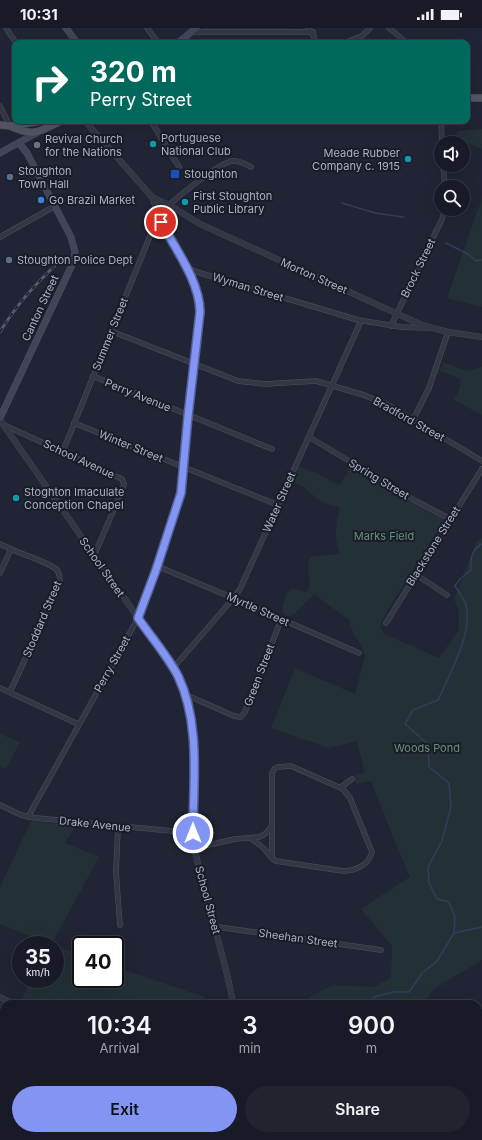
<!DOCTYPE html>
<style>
body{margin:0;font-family:Inter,sans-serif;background:#21242f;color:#f1f3f6;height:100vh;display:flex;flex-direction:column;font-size:15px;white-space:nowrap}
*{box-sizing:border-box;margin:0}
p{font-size:13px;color:#9fa1a7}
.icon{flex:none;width:22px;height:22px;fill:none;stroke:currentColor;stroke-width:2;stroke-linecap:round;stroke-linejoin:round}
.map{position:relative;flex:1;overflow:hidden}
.details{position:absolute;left:0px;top:972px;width:482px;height:140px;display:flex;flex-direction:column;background:#181b27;border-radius:12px 12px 0 0;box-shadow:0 4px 16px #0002,0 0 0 1px #363944}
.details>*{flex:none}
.guide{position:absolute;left:12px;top:12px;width:458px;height:84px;border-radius:8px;box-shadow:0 4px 16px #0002,0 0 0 1px #363944;background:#00695c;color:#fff;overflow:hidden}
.controls{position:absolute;left:434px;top:108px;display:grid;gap:8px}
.controls a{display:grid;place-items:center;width:36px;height:36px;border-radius:50%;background:#181b27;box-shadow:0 4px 16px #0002,0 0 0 1px #363944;font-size:20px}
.speed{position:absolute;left:12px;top:908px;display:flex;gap:8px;font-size:20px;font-weight:700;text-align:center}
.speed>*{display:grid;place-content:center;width:52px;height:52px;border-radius:50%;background:#181b27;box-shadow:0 4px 16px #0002,0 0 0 1px #363944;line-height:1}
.speed small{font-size:10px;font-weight:400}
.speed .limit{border:2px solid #111;border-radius:6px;background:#fff;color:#111}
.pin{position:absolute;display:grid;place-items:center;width:34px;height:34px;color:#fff;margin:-17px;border:2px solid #fff;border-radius:50%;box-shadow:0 1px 4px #0007}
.me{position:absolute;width:44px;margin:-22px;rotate:0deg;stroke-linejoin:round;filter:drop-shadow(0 0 3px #0008)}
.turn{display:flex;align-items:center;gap:14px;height:84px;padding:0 12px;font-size:18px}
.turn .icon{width:52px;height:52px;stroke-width:2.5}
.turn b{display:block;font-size:28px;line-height:34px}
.eta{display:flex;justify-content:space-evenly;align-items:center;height:68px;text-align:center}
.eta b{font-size:24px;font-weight:600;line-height:28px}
.action{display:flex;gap:8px;margin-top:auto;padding:8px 12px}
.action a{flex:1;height:46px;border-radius:24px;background:#8295f2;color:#111;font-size:16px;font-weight:600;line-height:46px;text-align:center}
.action a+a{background:#21242f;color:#f1f3f6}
.status{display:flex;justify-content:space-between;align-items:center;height:28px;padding:0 20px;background:#181b27;direction:ltr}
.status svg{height:11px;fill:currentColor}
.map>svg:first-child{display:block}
.green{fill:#233136}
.water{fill:#343c5b}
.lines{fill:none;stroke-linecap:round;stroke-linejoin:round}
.stream{stroke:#343c5b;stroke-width:1.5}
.minor-casing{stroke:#4d5160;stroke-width:5.5}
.tertiary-casing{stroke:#4d5160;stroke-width:6}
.secondary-casing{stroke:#4d5160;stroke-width:7}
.primary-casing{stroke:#3c404e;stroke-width:8}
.minor{stroke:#333645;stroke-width:4.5}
.tertiary{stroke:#333645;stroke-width:5.5}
.secondary{stroke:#414558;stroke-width:6}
.primary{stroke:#515565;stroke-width:7}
.rail-casing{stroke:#55596c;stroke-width:3}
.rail{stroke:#191c29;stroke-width:1.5;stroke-dasharray:4.5;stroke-linecap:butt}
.route-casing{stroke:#54619d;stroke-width:10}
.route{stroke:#8295f2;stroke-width:7}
.culture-dot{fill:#0f9aa8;stroke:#191c29;stroke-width:1.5}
.worship-dot{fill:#6b7280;stroke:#191c29;stroke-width:1.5}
.transit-dot{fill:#1a4fb4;stroke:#191c29;stroke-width:1.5}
.service-dot{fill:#5c6f8a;stroke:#191c29;stroke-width:1.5}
.shop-dot{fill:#3f7fe0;stroke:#191c29;stroke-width:1.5}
.labels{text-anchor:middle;stroke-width:4;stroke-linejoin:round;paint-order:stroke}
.poi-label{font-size:11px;fill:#adb0c2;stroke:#191c29;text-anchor:start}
.street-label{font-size:11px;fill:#adb0c2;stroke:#191c29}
.park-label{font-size:11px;fill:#669179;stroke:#191c29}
</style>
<div class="status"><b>10:31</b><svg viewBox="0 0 49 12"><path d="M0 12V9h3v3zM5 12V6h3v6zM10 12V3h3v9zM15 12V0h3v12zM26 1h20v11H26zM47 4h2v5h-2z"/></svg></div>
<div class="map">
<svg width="482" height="1112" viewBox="0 0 482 1112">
<rect width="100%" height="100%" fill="#202434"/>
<g class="green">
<polygon points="203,0 290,0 287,2 204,2"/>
<polygon points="482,101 482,121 455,111 458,103"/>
<polygon points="482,170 482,279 447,270"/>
<polygon points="443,334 466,343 482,339 482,387 454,372 459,362 461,351 440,343"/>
<path d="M349 437 431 485 443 490 442 492 444 493 387 583C383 592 377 599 385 606L439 630 459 602V582L454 571 476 515 482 510V932L435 960 423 976H411L410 974 407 976H304L310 969 333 957 374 959 391 950 392 918 361 881 410 849 394 812 371 753 356 756 354 748 365 745 357 713 329 720 271 700 295 640 355 666 365 627 360 615 353 605 349 592 314 566 293 587C288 589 285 589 282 584 283 578 285 563 292 561 296 560 301 563 304 564L308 562C312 551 305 539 310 529 319 526 330 529 339 525 339 520 337 517 336 512 335 501 337 491 340 481L339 479 323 475 308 463 307 461 292 453 299 438 311 444H315L339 457 347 446Z"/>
<polygon points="0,706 20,714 6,741 0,738"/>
<polygon points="31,793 76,798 65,815 99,829 51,917 0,896 0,859"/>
<polygon points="55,918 81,927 81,951 115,951 115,939 205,969 202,976 19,976 32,951 55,951"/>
<polygon points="0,972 7,976 4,976 4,1019 0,1018"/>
<polygon points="0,1060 4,1063 4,1108 138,1108 136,1112 0,1112"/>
</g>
<polygon class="water" points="167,1108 203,1108 199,1112 167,1112"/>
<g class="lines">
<g class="stream">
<polyline points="342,175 375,185 403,189"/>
<polyline points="446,215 468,226 476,233 482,232"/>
<path d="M454 905 455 889 449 874 437 871 429 855 428 839 442 813 451 779 449 755 429 739 428 716 405 696 413 682 438 672C450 645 473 606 466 577 464 571 459 564 455 558L460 551 471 542C470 532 472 521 482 516"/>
<polyline points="370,976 374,969 393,964 409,964 422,945 437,933 454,905 482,899"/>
<polyline points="0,1101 4,1103"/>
<polyline points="6,1108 7,1112"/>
<polyline points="67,1112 72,1108"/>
</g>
<defs>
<g id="minor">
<polyline points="6,0 16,15"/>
<polyline points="147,0 158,15"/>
<polyline points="308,0 314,8 315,15"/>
<polyline points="389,0 407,15"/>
<polyline points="191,4 313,4"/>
<polyline points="344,15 362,8 370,0"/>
<polyline points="0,78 10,98"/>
<polyline points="151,93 179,139"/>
<polyline points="441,93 442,115"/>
<polyline points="443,137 445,159"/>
<path d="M169 177C179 168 221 133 233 133 240 132 245 136 251 139"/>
<polyline points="0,209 55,178"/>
<polyline points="185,239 197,244 358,292 401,299 427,300"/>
<polyline points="391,298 442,191 445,181"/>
<polyline points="111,303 238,353 265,356 316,353 364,367 390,378 482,433"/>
<polyline points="93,348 272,421"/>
<polyline points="413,392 429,360 448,304"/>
<polyline points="74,395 278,477"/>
<polyline points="4,397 122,451 124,456 123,460 94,528"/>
<polyline points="309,409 416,473 450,491"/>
<polyline points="63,423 154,198 159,190"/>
<polyline points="0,516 11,521 0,545"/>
<polyline points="157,538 233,570 359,625"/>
<polyline points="415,546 447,567"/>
<polyline points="386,595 482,441"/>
<polyline points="173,640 231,573 240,561 361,293"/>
<polyline points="0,660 78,696"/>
<path d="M10 664 60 555C60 550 60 546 57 542 51 535 21 526 11 521"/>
<polyline points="184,666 234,688 241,689 245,684 281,592"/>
<polyline points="341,759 352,751"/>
<polyline points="0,777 21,787 36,790 193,805"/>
<polyline points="28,789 138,590 157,538 181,465 188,387 194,336 199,279 195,259 159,190 152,169"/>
<polyline points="118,799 116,844 120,897"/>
<path d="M250 810C256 814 262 818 266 823 269 827 272 831 276 833L343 843C355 843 369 837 372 824L350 770 343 761 291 738 278 739 275 740 272 745V830"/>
<polyline points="195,820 235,811 259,809 265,806 272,798"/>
<polyline points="215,900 218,899 381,922"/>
<polyline points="0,969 14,976"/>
<polyline points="478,986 482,984"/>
<polyline points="478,1073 482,1072"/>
<polyline points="380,1108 381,1112"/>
</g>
<g id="tertiary">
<polyline points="85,93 152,169 174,180 200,196 422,297 448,304 482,309"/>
<path d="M0 392 173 640C185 663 191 688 193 713V805C199 863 224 918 233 976"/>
<polyline points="259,1112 260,1108"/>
</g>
<g id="secondary">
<polyline points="66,0 77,15"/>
<polyline points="178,15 196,0"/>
<polyline points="0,125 38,104"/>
<polyline points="0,390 72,237 75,224 71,209 27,125 19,115"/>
</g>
<g id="primary">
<polyline points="467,70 482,70"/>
<polyline points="0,97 10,98 42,93"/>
<path d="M10 98C34 109 39 104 61 93"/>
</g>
</defs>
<use href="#minor" class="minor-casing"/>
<use href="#tertiary" class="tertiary-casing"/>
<use href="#secondary" class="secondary-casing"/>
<use href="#primary" class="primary-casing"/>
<use href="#minor" class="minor"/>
<use href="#tertiary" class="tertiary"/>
<use href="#secondary" class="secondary"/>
<use href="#primary" class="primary"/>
<defs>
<path id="rail" d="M0 304C16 277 37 254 60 233"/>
</defs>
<use href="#rail" class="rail-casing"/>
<use href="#rail" class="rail"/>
</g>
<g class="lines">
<defs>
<path id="route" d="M161 194C175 220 200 254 200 284L188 388 181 465 156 542 138 590C151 609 167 627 178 648 201 696 193 754 193 805"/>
</defs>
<use href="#route" class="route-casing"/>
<use href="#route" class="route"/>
</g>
<g class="culture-dot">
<circle cx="153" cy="116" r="4"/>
<circle cx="408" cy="131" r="4"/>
<circle cx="185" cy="174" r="4"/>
<circle cx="16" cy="470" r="4"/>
</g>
<circle class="worship-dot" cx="37" cy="117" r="4"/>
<rect class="transit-dot" x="170" y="141" width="10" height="10" rx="2"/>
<g class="service-dot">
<circle cx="10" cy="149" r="4"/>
<circle cx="9" cy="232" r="4"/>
</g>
<circle class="shop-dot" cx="41" cy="172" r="4"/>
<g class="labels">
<g class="poi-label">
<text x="161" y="114">Portuguese<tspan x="161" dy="13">National Club</tspan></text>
<text x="45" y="115">Revival Church<tspan x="45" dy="13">for the Nations</tspan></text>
<text x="400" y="129" text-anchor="end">Meade Rubber<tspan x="400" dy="13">Company c. 1915</tspan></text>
<text x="18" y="147">Stoughton<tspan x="18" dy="13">Town Hall</tspan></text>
<text x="184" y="150">Stoughton</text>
<text x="193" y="172">First Stoughton<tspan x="193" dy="13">Public Library</tspan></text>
<text x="49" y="176">Go Brazil Market</text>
<text x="17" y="236">Stoughton Police Dept</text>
<text x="24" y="468">Stoghton Imaculate<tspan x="24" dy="13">Conception Chapel</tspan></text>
</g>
<g class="street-label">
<text transform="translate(418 240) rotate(-64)" y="4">Brock Street</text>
<text transform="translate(314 248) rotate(24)" y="4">Morton Street</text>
<text transform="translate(248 259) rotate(17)" y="4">Wyman Street</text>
<text transform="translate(40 280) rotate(-65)" y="4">Canton Street</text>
<text transform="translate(110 306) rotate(-68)" y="4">Summer Street</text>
<text transform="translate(138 367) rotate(22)" y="4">Perry Avenue</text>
<text transform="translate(409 391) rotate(29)" y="4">Bradford Street</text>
<text transform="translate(131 418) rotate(22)" y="4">Winter Street</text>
<text transform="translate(79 431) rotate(25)" y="4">School Avenue</text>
<text transform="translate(379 451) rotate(31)" y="4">Spring Street</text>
<text transform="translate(279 474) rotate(-66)" y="4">Water Street</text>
<text transform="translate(433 518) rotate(-58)" y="4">Blackstone Street</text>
<text transform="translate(102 539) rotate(55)" y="4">School Street</text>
<text transform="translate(258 581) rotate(24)" y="4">Myrtle Street</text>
<text transform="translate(42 591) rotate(-67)" y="4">Stoddard Street</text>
<text transform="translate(112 636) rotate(-61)" y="4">Perry Street</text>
<text transform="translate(259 647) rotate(-69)" y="4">Green Street</text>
<text transform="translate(95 796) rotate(6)" y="4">Drake Avenue</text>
<text transform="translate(208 872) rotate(75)" y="4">School Street</text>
<text transform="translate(298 910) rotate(8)" y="4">Sheehan Street</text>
</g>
<g class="park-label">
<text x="384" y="512">Marks Field</text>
<text x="427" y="724">Woods Pond</text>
</g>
</g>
</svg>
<div class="controls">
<a><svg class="icon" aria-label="sound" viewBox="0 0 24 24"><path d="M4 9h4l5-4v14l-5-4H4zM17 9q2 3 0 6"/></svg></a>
<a><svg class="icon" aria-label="search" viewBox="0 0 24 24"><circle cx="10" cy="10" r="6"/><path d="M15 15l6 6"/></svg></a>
</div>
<div class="speed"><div>35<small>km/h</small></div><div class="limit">40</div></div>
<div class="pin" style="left:161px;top:194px;background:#d93025"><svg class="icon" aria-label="arrive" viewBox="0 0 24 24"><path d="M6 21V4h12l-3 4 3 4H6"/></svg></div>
<svg class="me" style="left:193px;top:805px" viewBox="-20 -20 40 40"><circle r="17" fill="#8295f2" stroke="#fff" stroke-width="3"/><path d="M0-11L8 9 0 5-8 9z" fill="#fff"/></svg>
<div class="guide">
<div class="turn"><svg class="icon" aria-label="right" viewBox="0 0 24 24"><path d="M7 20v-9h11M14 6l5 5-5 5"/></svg><div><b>320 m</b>Perry Street</div></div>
</div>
<section class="details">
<div class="eta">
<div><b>10:34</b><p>Arrival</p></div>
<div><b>3</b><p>min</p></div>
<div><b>900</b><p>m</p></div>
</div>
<div class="action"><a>Exit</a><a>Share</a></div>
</section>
</div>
